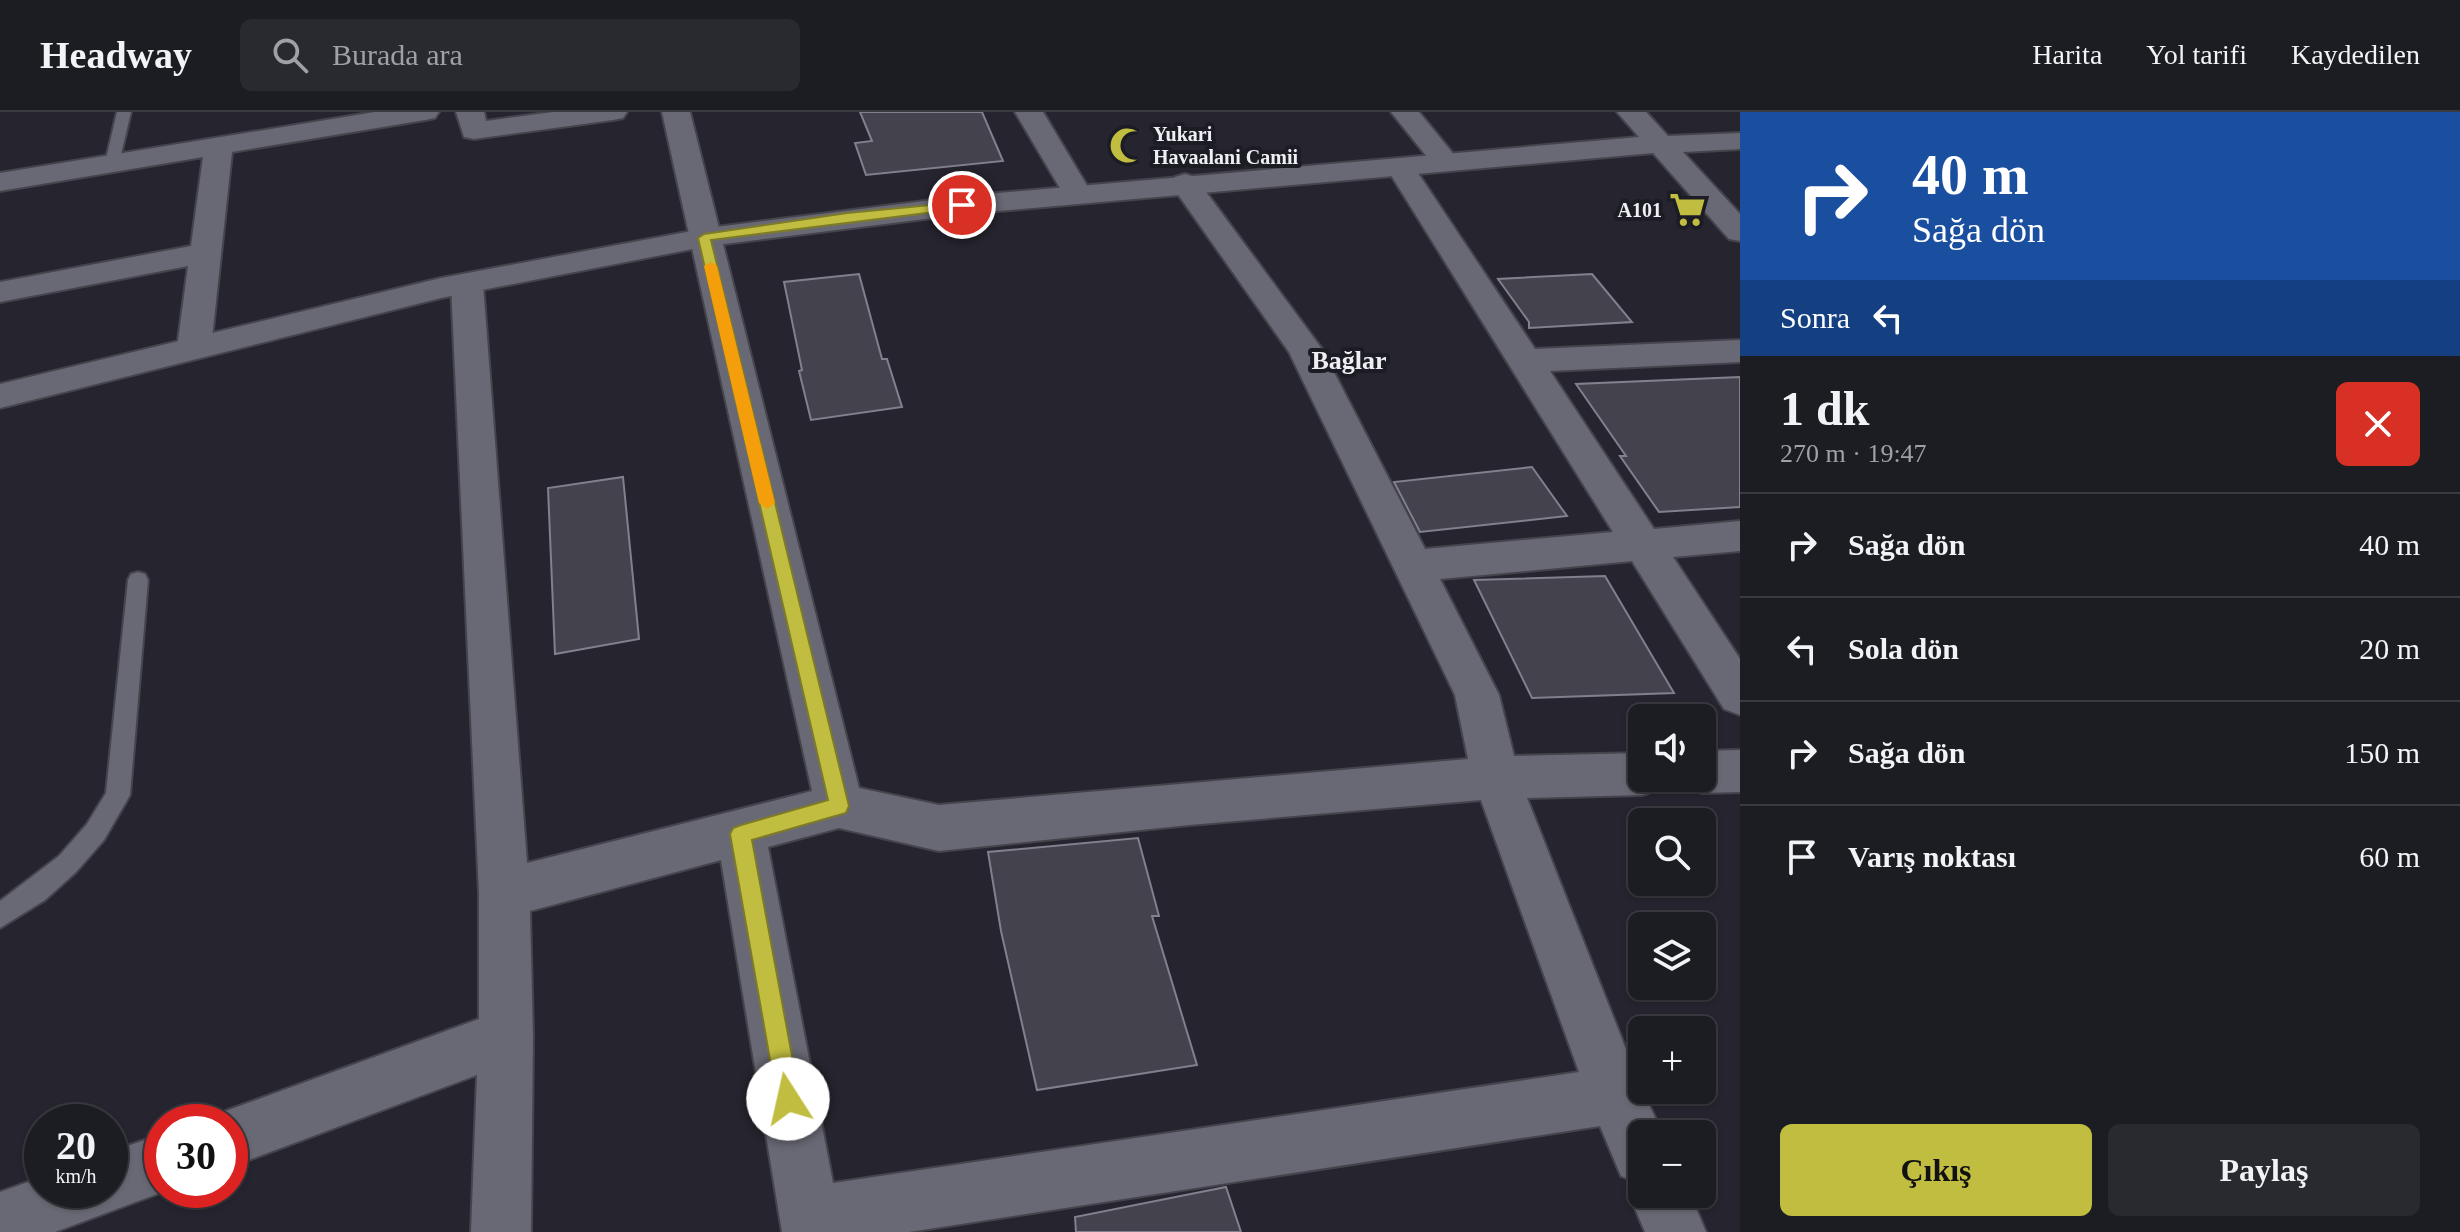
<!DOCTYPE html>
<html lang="tr">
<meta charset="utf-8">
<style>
body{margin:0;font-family:Georgia,serif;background:#292930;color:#f1f3f6;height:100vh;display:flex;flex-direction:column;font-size:30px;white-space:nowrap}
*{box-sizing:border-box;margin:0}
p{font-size:26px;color:#a0a1a6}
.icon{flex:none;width:44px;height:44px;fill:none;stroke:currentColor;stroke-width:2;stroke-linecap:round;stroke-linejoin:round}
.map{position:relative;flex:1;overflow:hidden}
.side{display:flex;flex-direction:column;background:#1c1c23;width:720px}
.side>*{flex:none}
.hud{background:#1a4fa0;color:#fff;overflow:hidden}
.controls{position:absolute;left:1628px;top:592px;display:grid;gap:16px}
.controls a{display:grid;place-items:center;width:88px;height:88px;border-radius:12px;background:#1c1c23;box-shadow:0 2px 6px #0004,0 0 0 2px #3a3a41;font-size:40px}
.speed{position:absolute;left:24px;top:992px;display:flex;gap:16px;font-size:40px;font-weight:700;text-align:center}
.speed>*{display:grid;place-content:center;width:104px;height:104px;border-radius:50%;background:#1c1c23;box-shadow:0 2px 6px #0004,0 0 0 2px #3a3a41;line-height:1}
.speed small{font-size:20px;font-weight:400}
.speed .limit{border:12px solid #d22;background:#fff;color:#111}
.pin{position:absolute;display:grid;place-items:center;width:68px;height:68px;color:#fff;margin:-34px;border:4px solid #fff;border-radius:50%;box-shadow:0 2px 8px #0007}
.me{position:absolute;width:88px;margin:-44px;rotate:350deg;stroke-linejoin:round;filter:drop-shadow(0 0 6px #0008)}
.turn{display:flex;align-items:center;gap:28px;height:168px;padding:0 40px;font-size:36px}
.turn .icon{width:104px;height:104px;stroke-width:2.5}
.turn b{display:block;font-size:56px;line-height:68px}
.then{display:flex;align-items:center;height:76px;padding:0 40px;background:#0003;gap:16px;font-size:30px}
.round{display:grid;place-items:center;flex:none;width:84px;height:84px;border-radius:12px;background:#292930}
.overview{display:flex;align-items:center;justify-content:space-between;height:136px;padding:0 40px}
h1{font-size:48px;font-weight:700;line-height:60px}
.button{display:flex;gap:16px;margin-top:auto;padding:16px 40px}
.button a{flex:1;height:92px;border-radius:12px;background:#c1bd40;color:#111;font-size:32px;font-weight:700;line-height:92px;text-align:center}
.button a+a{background:#292930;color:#f1f3f6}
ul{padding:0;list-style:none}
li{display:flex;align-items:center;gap:24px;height:104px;padding:0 40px;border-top:2px solid #3a3a41}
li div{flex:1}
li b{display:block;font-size:30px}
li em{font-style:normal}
header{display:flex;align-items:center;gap:48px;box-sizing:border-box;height:112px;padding:0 40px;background:#1c1c23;border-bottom:2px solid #3a3a41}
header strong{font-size:38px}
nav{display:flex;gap:44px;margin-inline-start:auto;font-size:28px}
.search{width:560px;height:72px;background:#292930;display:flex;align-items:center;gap:20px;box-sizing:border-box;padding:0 28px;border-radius:12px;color:#a0a1a6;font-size:30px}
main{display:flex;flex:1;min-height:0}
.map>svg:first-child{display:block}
.building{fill:#43424d;stroke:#81808d;stroke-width:2}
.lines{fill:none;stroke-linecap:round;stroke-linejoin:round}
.lane-casing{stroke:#45444c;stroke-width:4}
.street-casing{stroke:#45444c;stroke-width:4}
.secondary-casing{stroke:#45444c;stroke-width:4}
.lane{fill:#696975;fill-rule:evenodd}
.street{fill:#696975;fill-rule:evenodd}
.secondary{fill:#696975;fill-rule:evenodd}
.route{fill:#c1bd40;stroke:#7d7b2a;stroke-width:2}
.slow{fill:#f59e0b}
.labels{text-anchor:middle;stroke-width:8;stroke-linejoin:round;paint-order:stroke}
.far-poi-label{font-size:20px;font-weight:bold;fill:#efeef5;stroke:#1c1c25;text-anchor:start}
.far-district-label{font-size:26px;font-weight:bold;fill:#efeef5;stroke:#1c1c25}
</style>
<header>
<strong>Headway</strong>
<div class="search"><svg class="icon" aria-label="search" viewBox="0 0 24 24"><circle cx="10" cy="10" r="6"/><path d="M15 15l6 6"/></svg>Burada ara</div>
<nav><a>Harita</a><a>Yol tarifi</a><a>Kaydedilen</a></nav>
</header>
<main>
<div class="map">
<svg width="1740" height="1120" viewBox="0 0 1740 1120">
<rect width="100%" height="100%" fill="#26252f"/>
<g class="building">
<polygon points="860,0 982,0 1003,49 866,63 855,31 872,29"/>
<polygon points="859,162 882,247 887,247 902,295 811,308 799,259 802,258 784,170"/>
<polygon points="1592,162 1632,210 1529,216 1529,210 1498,167"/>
<polygon points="1740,265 1740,395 1659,400 1620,344 1626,344 1576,272"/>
<polygon points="1532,355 1567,404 1420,420 1394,370"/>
<polygon points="623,365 639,527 555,542 548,376"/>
<polygon points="1605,464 1674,581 1532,586 1474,468"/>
<polygon points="1138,726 1159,804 1152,804 1197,953 1037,978 1001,819 988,740"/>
<polygon points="1226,1075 1241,1120 1076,1120 1075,1105"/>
</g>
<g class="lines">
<defs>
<g id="lane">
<polygon points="117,0 131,0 119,51 112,55 105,51"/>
<polygon points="138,460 145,462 148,468 130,683 104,728 76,760 45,788 0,816 0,789 59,744 87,712 106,681 128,468 131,462"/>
</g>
<g id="street">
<polygon points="375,0 439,0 435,6 425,8 232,40 211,236 206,244 194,247 182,244 177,236 188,154 0,190 0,170 191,134 203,45 0,79 0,61"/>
<polygon points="456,0 484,0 486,9 553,0 627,0 623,6 613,8 474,27 464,25"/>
<path d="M662 0H690L859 676 939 693 1468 647 1455 583 1289 240 1170 71 1175 65 1185 62 1195 65 1322 237 1425 437 1613 420 1386 55 1390 49 1400 46 1410 49 1535 237 1740 228V250L1550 259 1654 417 1740 409V439L1673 445 1740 547V603L1724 597 1632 449 1440 467 1499 583 1514 644 1642 641V666H1664L1659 677 1642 683 1527 686 1642 978 1663 1022H1642V1082H1690L1706 1120H1645L1629 1082 1634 1069 1621 1064 1600 1014 909 1120H782L721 748 530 799 533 925 531 1120H471L477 963 230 1055V1010H208L209 1005 479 907V781L451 172 456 165 467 162 478 165 483 172 527 751 812 679ZM1481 688 1579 960 833 1071 768 735 839 716 939 739 1189 713Z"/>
<polygon points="1015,0 1043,0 1092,82 1087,88 1077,91 1067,88"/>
<polygon points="1391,0 1419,0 1460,50 1456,56 1446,59 1436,56"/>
<polygon points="1740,638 1740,680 1702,681 1685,675 1681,666 1702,666 1702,639"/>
<polygon points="162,1022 162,1078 168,1078 55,1120 0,1120 0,1080 42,1065 42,1078 110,1078 110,1040"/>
</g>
<polygon id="secondary" points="1617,0 1646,0 1668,24 1740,21 1740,37 1683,40 1740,102 1740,129 1729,127 1653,41 965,102 708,134 441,186 0,296 0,272 441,166 708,116 965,84 1639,25"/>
</defs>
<use href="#lane" class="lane-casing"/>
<use href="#street" class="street-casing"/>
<use href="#secondary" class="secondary-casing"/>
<use href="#lane" class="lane"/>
<use href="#street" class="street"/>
<use href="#secondary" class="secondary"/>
</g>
<polygon class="route" points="962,90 967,91 967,96 711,128 849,694 846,701 839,703 752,728 800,987 797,996 788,999 780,996 777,987 730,722 733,716 741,713 828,688 698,126 704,122 847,101"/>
<polygon class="slow" points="711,150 717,154 775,391 767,397 759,391 704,154"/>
<defs>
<symbol id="mosque-bare" viewBox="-9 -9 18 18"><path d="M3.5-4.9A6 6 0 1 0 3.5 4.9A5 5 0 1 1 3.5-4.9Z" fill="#c1bd40" stroke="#1c1c25" stroke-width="2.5" paint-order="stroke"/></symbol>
<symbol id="supermarket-bare" viewBox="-9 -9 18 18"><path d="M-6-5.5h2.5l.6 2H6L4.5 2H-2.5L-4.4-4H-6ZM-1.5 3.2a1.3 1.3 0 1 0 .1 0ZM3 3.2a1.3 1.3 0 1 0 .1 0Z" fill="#c1bd40" stroke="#1c1c25" stroke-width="2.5" paint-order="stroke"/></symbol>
</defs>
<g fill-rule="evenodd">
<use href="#mosque-bare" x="1102" y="8" width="51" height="51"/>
<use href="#supermarket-bare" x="1662" y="72" width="51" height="51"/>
</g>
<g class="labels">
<g class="far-poi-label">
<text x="1153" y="29">Yukari<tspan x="1153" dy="23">Havaalani Camii</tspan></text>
<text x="1662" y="105" text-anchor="end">A101</text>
</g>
<g class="far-district-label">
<text x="1349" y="257">Bağlar</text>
</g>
</g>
</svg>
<div class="controls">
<a><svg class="icon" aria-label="sound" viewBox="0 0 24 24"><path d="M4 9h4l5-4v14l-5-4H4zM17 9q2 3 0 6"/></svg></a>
<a><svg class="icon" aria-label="search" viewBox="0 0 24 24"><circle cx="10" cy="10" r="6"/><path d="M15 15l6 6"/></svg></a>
<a><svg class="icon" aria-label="layers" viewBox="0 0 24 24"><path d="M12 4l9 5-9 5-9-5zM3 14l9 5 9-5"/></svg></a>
<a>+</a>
<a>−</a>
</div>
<div class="speed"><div>20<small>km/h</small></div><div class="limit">30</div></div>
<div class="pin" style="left:962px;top:93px;background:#d93025"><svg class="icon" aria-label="arrive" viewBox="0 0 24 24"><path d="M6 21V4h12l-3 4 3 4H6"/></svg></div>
<svg class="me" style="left:788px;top:987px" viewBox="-20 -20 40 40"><circle r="19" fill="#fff"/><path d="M0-13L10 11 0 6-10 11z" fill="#c1bd40"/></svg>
</div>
<section class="side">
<div class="hud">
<div class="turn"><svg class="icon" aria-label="right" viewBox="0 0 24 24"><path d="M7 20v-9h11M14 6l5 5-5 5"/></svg><div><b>40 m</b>Sağa dön</div></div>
<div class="then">Sonra<svg class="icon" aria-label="left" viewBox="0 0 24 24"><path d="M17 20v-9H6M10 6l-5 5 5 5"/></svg></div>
</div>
<div class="overview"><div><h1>1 dk</h1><p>270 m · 19:47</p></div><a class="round" style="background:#d93025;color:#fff"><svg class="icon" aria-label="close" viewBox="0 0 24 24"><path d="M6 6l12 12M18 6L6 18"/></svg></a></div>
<ul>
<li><svg class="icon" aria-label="right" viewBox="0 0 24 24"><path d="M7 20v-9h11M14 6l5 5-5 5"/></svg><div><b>Sağa dön</b></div><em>40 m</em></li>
<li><svg class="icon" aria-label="left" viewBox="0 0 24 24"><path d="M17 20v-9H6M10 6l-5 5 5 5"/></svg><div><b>Sola dön</b></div><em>20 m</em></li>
<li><svg class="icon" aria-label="right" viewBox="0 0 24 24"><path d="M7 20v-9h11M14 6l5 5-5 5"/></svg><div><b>Sağa dön</b></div><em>150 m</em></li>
<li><svg class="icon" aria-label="arrive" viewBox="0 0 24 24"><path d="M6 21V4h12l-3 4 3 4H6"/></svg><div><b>Varış noktası</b></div><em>60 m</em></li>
</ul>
<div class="button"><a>Çıkış</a><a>Paylaş</a></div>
</section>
</main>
